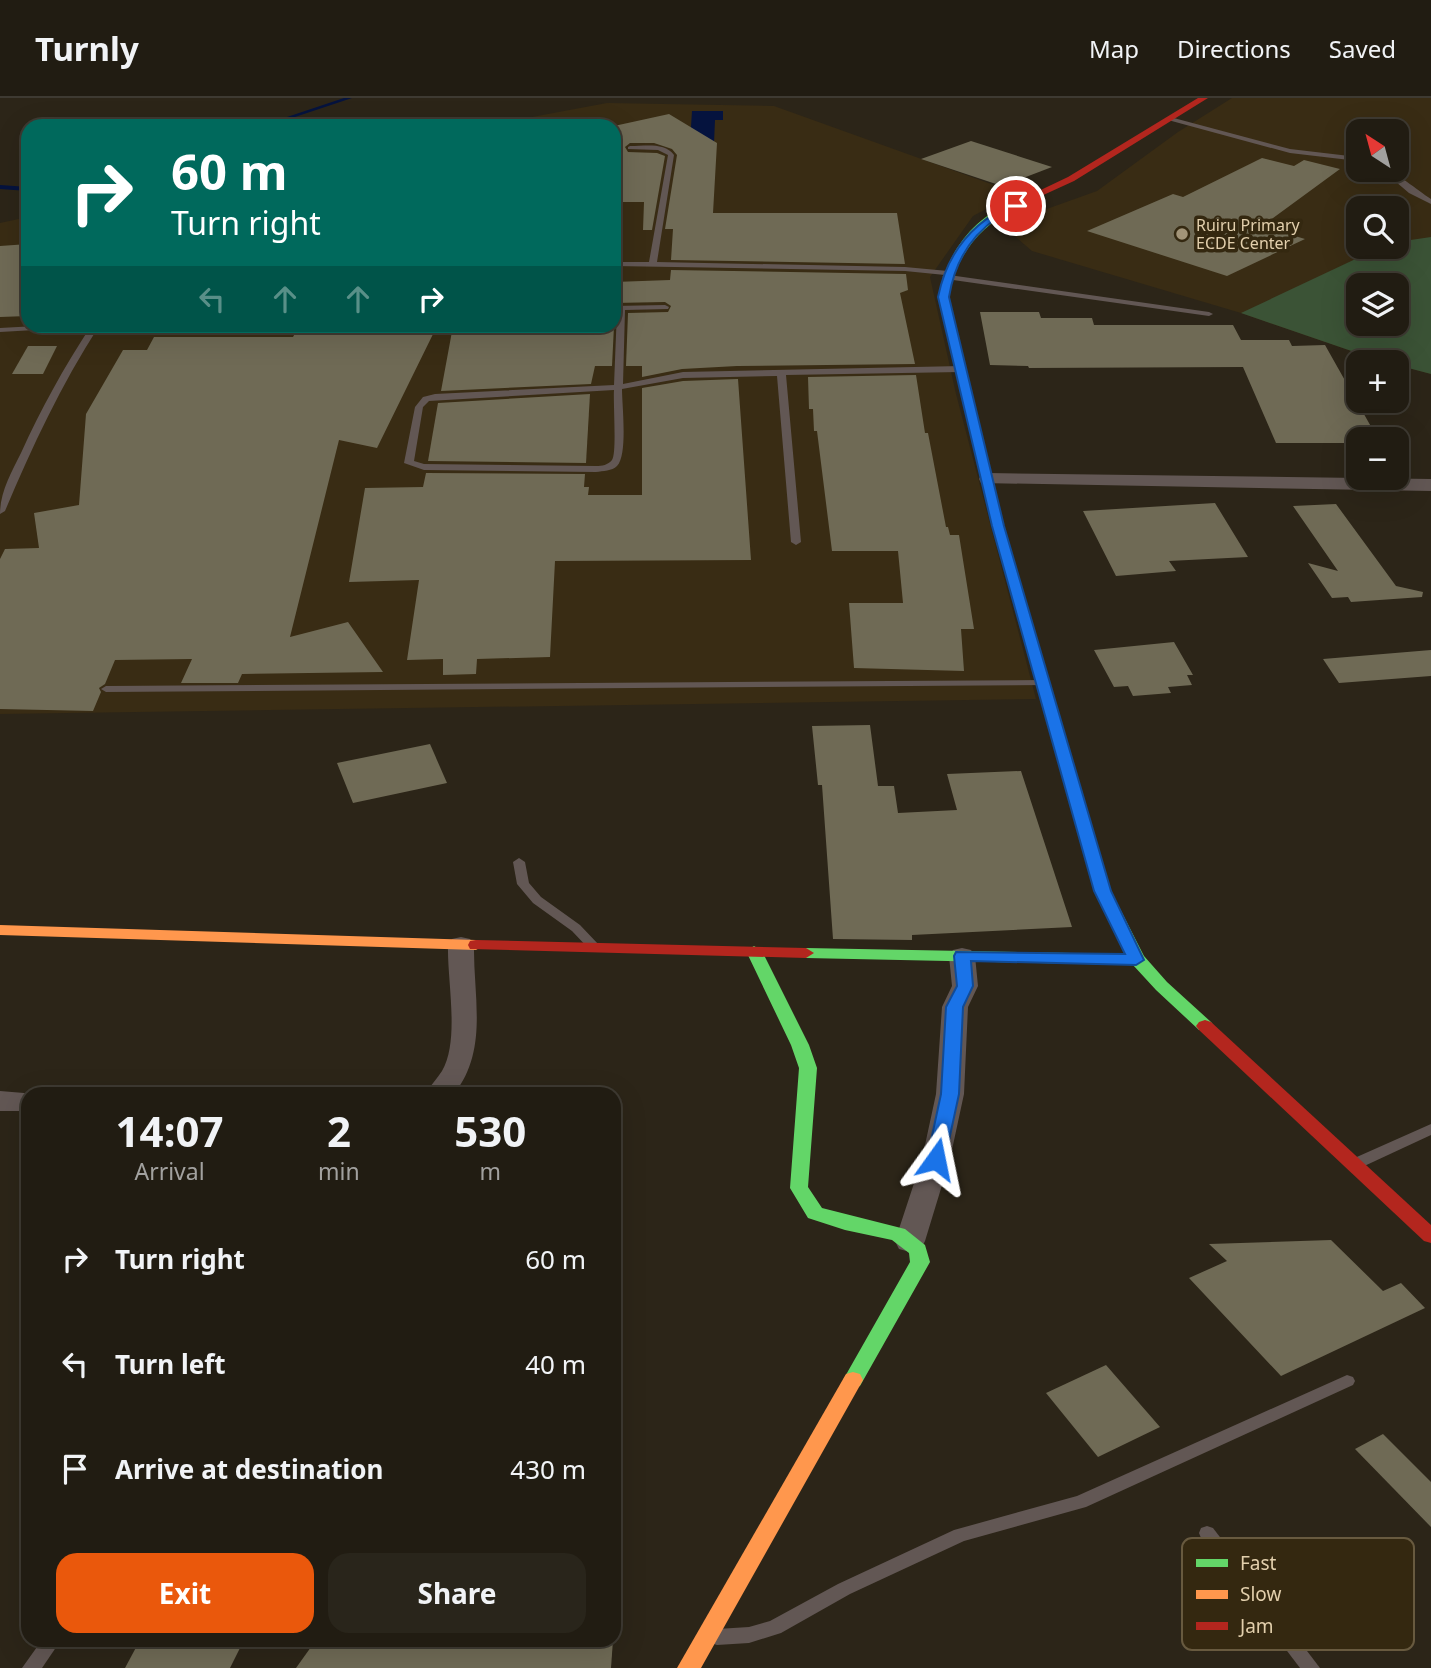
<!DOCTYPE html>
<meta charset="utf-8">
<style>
body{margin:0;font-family:"Noto Sans",sans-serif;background:#29251b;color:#f1f3f6;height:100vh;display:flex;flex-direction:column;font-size:26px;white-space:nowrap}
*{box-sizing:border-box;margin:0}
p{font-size:23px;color:#a2a19f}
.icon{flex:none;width:38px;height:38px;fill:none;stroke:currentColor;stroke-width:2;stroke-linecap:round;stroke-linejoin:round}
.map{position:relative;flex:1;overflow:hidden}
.sheet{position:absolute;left:21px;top:989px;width:600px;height:560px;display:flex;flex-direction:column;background:#211c12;border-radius:21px;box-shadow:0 7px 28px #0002,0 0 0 2px #3e3a32}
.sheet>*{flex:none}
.hud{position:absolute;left:21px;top:21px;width:600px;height:214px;border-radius:21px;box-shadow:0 7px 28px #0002,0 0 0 2px #3e3a32;background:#00695c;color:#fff;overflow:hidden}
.needle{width:46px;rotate:324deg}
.controls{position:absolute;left:1346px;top:21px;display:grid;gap:14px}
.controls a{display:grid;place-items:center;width:63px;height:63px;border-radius:14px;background:#211c12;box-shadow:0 7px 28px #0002,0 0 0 2px #3e3a32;font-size:35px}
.pin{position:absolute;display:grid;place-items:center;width:60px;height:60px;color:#fff;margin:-30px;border:4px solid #fff;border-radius:50%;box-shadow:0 2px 7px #0007}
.me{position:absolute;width:77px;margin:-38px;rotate:12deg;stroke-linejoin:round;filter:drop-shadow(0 0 5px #0008)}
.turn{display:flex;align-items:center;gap:24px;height:147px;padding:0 35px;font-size:32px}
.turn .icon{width:91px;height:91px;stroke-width:2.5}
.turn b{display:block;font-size:49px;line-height:60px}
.lanes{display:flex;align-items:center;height:66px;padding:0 35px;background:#0003;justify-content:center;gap:35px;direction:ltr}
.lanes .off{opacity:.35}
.eta{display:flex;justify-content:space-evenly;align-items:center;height:119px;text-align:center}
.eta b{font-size:42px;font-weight:700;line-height:49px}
.button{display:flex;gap:14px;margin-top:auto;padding:14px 35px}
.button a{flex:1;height:80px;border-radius:21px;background:#ea580c;color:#fff;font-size:28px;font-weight:700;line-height:80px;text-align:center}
.button a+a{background:#29251b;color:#f1f3f6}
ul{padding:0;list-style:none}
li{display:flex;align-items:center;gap:21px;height:105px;padding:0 35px}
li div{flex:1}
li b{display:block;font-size:26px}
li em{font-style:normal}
header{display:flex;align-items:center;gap:42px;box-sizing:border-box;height:98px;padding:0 35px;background:#211c12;border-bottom:2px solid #3e3a32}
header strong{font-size:33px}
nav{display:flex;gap:38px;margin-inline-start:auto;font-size:24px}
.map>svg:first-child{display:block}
.built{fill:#392c14;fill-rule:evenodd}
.green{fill:#3b5336;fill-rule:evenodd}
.water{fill:#05133e}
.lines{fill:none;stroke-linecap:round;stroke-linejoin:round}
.stream{fill:#05133e;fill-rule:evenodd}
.building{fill:#6f6a55}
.lane{fill:#625754;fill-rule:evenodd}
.street{fill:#625754;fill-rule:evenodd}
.fast{fill:#63d668;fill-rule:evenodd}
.slow{fill:#ff974d;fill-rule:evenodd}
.jam{fill:#b3261e;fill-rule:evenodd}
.route{fill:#1a73e8;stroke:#114b97;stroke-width:2}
.poi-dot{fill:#a29478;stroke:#342810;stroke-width:2.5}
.labels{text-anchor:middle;stroke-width:7;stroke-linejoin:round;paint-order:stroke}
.far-poi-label{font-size:16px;fill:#e2cfac;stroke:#342810;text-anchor:start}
.key{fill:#342810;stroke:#685a3f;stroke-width:2}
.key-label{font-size:19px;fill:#e2cfac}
</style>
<header>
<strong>Turnly</strong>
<nav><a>Map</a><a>Directions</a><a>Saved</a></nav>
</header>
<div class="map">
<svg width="1431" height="1570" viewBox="0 0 1431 1570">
<rect width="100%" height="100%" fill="#2c2518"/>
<g class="built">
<path d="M1232 0H1431V276L1397 267 1396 264 1366 258 1241 215 1032 153 1002 127 1097 93 1178 34ZM1358 33H1396V72H1358ZM1358 110H1396V149H1358ZM1358 187H1396V226H1358Z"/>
<polygon points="607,5 774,8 1016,95 973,118 930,179 956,296 1036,601 0,616 0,125 28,119 28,228 614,228 614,28 484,28"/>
</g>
<path class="green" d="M1431 139V276L1397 267 1396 264 1366 258 1241 215 1381 149H1396L1397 144ZM1358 187H1396V226H1358Z"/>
<polygon class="water" points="692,13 723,13 723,22 715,22 714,45 690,45"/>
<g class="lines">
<g class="stream">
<polygon points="344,0 352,0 268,28 260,28"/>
<polygon points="0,87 28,89 28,93 0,91"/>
</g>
</g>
<g class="building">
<polygon points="669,16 717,45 713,115 897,115 905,166 671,162 673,131 665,131 677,57 672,51 654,45 630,45 625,49 628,54 657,55 665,58 652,132 643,132 644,104 614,104 614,28"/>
<polygon points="971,43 1052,69 1002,88 921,61"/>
<polygon points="1262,60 1294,68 1304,62 1340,71 1262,128 1305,141 1227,178 1087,133 1173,96 1183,99"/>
<polygon points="28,146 28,218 0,219 0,148"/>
<polygon points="671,172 906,176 908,192 900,195 915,266 737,268 682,271 642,279 642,268 626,268 628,215 668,214 671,208 665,204 614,205 614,184 670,182"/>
<polygon points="980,214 1039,214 1041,220 1092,220 1094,227 1233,227 1241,242 1289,242 1292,248 1325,247 1378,341 1358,341 1358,345 1276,345 1243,269 1029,270 1028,268 990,267"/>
<polygon points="299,228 437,228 377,350 339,342 290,539 348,524 383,574 242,576 238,585 181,585 192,561 115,562 105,586 99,590 101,594 93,613 0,611 0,461 5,451 39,450 34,415 79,407 86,316 123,252 147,252 154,239 293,239"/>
<polygon points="453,228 614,228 612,268 595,268 591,286 441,293"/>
<polygon points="28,248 57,248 43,276 12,276"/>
<polygon points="916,277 925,335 928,335 946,429 948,429 950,437 959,437 974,531 961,531 964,573 854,570 849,505 903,505 898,453 832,453 817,333 814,333 813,311 809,311 808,279"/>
<polygon points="738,281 751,462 555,463 550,559 477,561 476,576 443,577 443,561 407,562 419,482 349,484 365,390 423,389 426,375 585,376 584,389 589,389 588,397 642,397 642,290 683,283"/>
<polygon points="590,296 586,365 428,363 438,305"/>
<polygon points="1215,405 1248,459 1169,463 1176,473 1116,478 1083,413"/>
<polygon points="1336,406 1396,488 1423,494 1422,499 1351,504 1348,499 1332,500 1308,465 1338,473 1293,408"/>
<polygon points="1174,544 1193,577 1187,577 1192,587 1168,589 1171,595 1133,598 1128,588 1114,589 1094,552"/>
<polygon points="1431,552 1431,578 1339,585 1323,561"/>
<polygon points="870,627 878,688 894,688 898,715 957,712 947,676 1021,673 1072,829 912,837 912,842 833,841 822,687 818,687 812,628"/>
<polygon points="430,646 447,685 353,705 337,665"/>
<polygon points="1331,1142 1383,1193 1401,1185 1425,1210 1281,1278 1189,1180 1227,1163 1209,1146"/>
<polygon points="1106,1267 1160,1329 1098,1359 1046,1295"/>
<polygon points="1383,1336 1431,1384 1431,1429 1355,1351"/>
<polygon points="140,1542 244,1542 230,1570 125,1570"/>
<polygon points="316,1542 613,1542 611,1570 296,1570"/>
</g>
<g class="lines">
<g class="lane">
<polygon points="1170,19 1290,51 1358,59 1358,63 1290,55 1168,22 1167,21"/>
<path d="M630 48C645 48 665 44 674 57L657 164 905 169 948 173 952 175 949 177 1209 214 1213 216 1209 218 946 181 942 179 945 177 905 173 614 168V164H649L668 57 658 52 628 51V49Z"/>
<path d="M1382 72C1395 72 1418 93 1431 101V106L1409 95Z"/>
<path d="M665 207 669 209 668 211 625 212 623 286 683 274 961 268 965 271 961 274 786 277 801 444 796 447 791 444 777 278 683 280 622 291C622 307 628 357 617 368 612 373 603 373 596 374L424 372 404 365 415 309 423 299 435 296 614 287 617 212H614V208ZM614 292C613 304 617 355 612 362 608 367 602 368 596 368L424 366 414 363 423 309 429 303Z"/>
<polygon points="36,228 74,228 70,230 0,234 0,230"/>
<path d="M91 228H99C61 287 32 349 5 413L0 416C0 394 11 375 21 355 41 311 64 269 91 228Z"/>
<polygon points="1043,582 1048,585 1047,587 106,594 101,591 106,588"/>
<polygon points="519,760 525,764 529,785 541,799 580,827 599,847 601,850 599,853 591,853 572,833 533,805 517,786 513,764"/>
<polygon points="1431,1026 1431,1037 1360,1070 1350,1070 1348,1066 1350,1062"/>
<polygon points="1347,1277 1353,1279 1355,1283 1353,1287 1086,1409 964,1443 850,1496 781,1535 749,1545 717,1547 711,1545 708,1539 711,1533 717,1531 749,1529 770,1523 838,1486 954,1432 1077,1398"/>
<polygon points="1207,1428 1213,1430 1320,1570 1300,1570 1201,1440 1199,1435 1201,1430"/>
<polygon points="42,1542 61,1542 42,1570 22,1570"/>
</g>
<g class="street">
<polygon points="988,375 1431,381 1431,393 981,385 979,381 981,377"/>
<path d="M461 839 470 841 474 847C473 898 489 952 454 996H425C430 988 437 981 442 973 460 942 447 883 448 847L452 841Z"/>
<polygon points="962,850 971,852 975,858 978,888 968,909 964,996 950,1061 925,1143 921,1151 910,1154 899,1151 895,1143 922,1061 936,996 942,909 952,888 949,858 953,852"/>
<polygon points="0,993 36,996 28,996 28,1013 0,1013"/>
</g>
<g class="fast">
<path d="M1012 105 1017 108 1015 110C978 130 957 157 948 199L1004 428 1111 793 1144 858 1167 884 1211 924 1214 928 1211 932H1199L1156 892 1133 867 806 860 798 855 806 850 1126 856 1095 793 992 428 938 199C946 158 971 120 1012 105Z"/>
<polygon points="754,848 762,853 809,947 817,970 808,1089 822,1110 905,1131 925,1147 930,1164 860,1288 853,1290 846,1288 843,1282 910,1164 909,1155 892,1142 845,1132 808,1120 790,1090 799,970 791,947 746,853"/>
</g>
<g class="slow">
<polygon points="0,827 476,842 484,847 476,852 0,837"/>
<polygon points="853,1274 860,1276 863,1282 701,1570 677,1570 846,1276"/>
</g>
<g class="jam">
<polygon points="1198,0 1208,0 1074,83 1015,110 1007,108 1068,79"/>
<polygon points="476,842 806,850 814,855 806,860 470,851 468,847 470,843"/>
<polygon points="1205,922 1211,924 1431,1127 1431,1145 1424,1143 1199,932 1196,928 1199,924"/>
</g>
</g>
<path class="route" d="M1013 106 1021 108C1014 113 1004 115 997 120 969 139 954 168 949 199L1004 428 1111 793 1144 862 1136 867 971 863 973 888 963 909 959 996 945 1061 942 1066H929L927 1061 941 996 946 909 957 888 954 858 956 854 1125 856 1094 793 992 428 938 199C947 155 972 124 1013 106Z"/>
<circle class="poi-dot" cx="1182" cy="136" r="7"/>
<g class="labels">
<g class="far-poi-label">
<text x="1196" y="133">Ruiru Primary<tspan x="1196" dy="18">ECDE Center</tspan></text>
</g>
</g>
<rect x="1182" y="1440" width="232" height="112" rx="10" class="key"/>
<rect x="1196" y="1461" width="32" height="8" fill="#63d668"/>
<rect x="1196" y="1492" width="32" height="9" fill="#ff974d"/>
<rect x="1196" y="1524" width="32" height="8" fill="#b3261e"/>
<g class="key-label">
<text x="1240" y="1472">Fast</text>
<text x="1240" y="1503">Slow</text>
<text x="1240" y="1535">Jam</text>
</g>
</svg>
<div class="controls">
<a><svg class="needle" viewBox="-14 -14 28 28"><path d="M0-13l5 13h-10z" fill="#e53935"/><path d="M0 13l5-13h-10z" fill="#a2a19f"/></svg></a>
<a><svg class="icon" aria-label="search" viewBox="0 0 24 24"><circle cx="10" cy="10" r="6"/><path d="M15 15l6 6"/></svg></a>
<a><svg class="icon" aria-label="layers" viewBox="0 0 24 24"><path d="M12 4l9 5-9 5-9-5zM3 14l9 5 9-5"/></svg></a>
<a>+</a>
<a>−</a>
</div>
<div class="pin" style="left:1016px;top:108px;background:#d93025"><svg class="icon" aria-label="arrive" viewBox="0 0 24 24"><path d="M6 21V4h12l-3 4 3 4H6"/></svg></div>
<svg class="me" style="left:936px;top:1061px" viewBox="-20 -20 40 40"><path d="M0-17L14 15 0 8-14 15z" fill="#1a73e8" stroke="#fff" stroke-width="4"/></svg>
<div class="hud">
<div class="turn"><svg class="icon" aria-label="right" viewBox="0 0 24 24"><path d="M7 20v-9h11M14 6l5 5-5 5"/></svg><div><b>60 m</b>Turn right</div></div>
<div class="lanes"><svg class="icon off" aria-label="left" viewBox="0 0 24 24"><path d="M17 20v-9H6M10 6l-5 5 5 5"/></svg><svg class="icon off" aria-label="ahead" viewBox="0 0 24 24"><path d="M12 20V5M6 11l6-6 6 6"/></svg><svg class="icon off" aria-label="ahead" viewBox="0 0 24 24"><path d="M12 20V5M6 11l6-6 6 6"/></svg><svg class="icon" aria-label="right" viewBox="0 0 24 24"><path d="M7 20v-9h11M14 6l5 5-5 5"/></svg></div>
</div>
<section class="sheet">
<div class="eta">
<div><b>14:07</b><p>Arrival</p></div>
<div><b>2</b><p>min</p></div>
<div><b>530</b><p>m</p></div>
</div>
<ul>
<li><svg class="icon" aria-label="right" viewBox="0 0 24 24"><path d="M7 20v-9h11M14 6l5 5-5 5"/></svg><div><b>Turn right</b></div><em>60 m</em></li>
<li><svg class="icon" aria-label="left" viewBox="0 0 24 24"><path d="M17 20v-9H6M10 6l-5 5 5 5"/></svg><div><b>Turn left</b></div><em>40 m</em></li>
<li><svg class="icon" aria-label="arrive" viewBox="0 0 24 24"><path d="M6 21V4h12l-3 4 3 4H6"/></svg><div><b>Arrive at destination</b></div><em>430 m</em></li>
</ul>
<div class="button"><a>Exit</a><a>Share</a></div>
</section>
</div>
